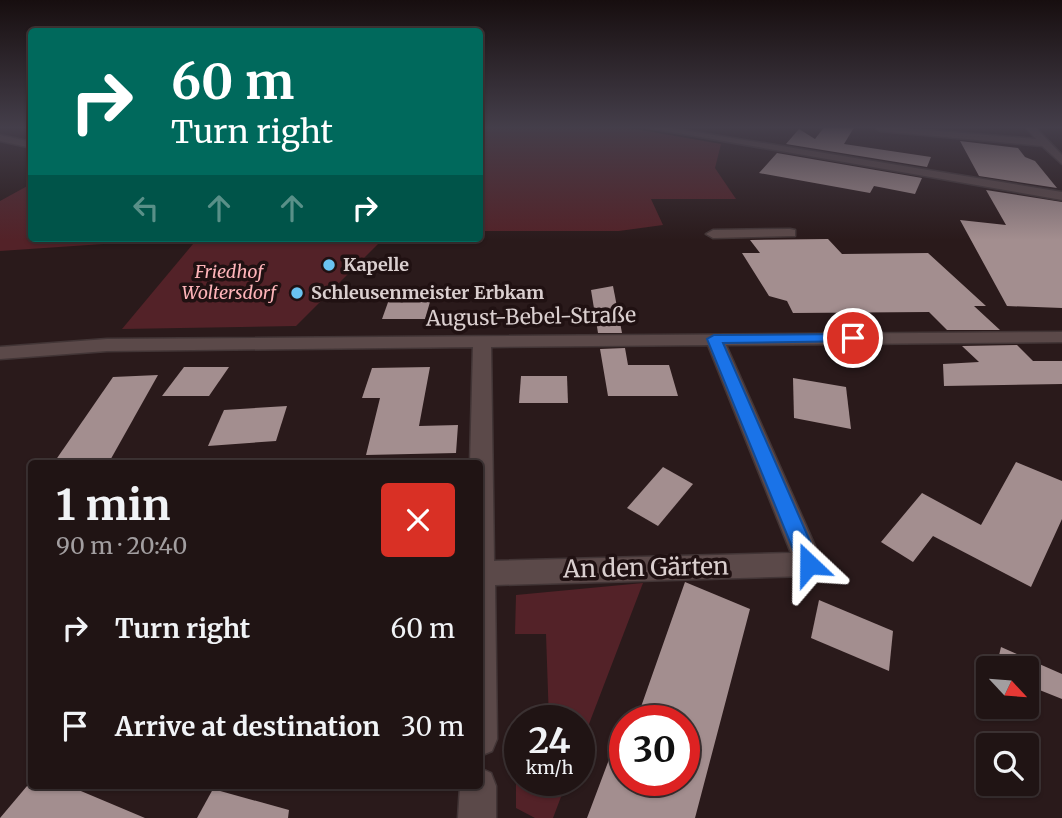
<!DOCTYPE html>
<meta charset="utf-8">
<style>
body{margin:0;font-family:Merriweather,serif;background:#2d2122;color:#f1f3f6;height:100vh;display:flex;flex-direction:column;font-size:26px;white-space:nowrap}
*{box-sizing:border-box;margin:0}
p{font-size:23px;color:#a29ea0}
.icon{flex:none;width:38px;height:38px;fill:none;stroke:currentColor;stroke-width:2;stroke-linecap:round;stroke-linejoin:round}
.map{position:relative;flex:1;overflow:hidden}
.sheet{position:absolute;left:28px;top:460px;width:455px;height:329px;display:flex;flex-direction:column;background:#201414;border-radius:7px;box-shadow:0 2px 5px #0004,0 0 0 2px #3d3334}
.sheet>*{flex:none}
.banner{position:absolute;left:28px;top:28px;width:455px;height:214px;border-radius:7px;box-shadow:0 2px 5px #0004,0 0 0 2px #3d3334;background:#00695c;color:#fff;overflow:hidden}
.needle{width:46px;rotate:116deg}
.controls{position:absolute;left:976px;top:656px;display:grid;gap:14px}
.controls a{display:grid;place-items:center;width:63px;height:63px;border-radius:7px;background:#201414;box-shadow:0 2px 5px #0004,0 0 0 2px #3d3334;font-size:35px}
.speed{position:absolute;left:504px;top:705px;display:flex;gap:14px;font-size:35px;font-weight:700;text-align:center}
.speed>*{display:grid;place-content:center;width:91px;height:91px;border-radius:50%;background:#201414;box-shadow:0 2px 5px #0004,0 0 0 2px #3d3334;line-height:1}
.speed small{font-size:18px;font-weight:400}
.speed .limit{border:10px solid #d22;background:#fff;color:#111}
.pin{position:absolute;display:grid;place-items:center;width:60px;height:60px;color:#fff;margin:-30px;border:4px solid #fff;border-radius:50%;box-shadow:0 2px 7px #0007}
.me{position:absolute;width:77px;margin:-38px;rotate:337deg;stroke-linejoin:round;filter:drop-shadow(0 0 5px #0008)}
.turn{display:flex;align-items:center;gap:24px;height:147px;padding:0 28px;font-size:32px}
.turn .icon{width:91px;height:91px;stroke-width:2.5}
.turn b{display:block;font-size:49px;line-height:60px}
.lanes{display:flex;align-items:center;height:66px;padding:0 28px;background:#0003;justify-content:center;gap:35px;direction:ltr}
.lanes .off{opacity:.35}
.round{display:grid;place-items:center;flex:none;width:74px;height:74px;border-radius:7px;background:#2d2122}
.head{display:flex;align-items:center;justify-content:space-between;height:119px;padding:0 28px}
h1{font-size:42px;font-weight:700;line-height:52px}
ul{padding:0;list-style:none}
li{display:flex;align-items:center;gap:21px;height:98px;padding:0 28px}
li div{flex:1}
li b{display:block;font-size:26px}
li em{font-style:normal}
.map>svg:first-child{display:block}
.green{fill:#532228}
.building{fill:#a38e8f}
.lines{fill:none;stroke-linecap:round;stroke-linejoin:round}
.minor-casing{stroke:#423536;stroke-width:3}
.minor{fill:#5b4949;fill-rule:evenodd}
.route{fill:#1a73e8;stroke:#114b97;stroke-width:2}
.poi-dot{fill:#6ac3f1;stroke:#201112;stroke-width:2.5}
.labels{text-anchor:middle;stroke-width:7;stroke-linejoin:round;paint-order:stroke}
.far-poi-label{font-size:18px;font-weight:bold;fill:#dacfcf;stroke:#201112;text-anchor:start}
.far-park-label{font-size:18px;font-style:italic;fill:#fdb3b8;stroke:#201112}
.street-label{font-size:21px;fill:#dacfcf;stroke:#201112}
.near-street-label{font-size:24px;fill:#dacfcf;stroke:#201112}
</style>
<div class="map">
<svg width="1062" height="818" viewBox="0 0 1062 818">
<rect width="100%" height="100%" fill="#2a1a1b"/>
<g class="green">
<polygon points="480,126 618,126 721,144 715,168 736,199 651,199 663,225 619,231 480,231"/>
<polygon points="31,184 32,238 192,238 0,251 0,201"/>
<polygon points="198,238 384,238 296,326 122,329"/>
<polygon points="643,583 579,750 579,721 549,721 546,634 515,634 516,595"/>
<polygon points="516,753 520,753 520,780 567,781 553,818 535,818 516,808"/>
</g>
<g class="building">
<polygon points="825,126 855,126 844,144 931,157 927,167 786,144 799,129 815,139"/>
<polygon points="960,141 1018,148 1025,157 1035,161 1057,188 979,176"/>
<polygon points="777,153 922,178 915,194 874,186 870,193 759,173"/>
<polygon points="986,190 1062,202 1062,308 1007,306 960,220 1006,225"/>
<polygon points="828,239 842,254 928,253 986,306 974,306 1000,330 947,330 929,312 793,313 787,301 769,296 742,253 760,253 750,240"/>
<polygon points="613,286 622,333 598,333 591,290"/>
<polygon points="391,294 432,295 425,319 382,319"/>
<polygon points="1017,345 1033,361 1062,361 1062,384 944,386 943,364 979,362 962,346"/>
<polygon points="625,348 628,365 669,365 678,396 608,396 600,349"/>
<polygon points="184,367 229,367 209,396 162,396"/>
<polygon points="430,367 419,426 458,425 456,453 366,455 380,398 362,398 372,368"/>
<polygon points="158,375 108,464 53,464 113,377"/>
<polygon points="521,376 567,376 568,403 519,403"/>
<polygon points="793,378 846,387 851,429 794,418"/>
<polygon points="287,406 276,441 208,446 224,410"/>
<polygon points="1016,462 1062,481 1062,519 1031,587 933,536 913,562 881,542 922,493 981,525"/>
<polygon points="663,467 693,484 658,526 627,508"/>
<polygon points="685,582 750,609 695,818 587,818 622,725 625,725 625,780 684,780 684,721 636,721"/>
<polygon points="819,600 893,631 889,671 811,638"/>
<polygon points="1001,647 1062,674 1062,699 1027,685 1027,668 996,668"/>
<polygon points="27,786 69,786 145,818 0,818"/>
<polygon points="213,789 289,810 288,818 197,818"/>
</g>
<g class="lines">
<defs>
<g id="minor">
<polygon points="637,126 659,126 1062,192 1062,200"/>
<polygon points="877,126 1036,139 1024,126 1034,126 1062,155 1062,164 1042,146 880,131 875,128"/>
<polygon points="0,135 32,142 32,148 0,141"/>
<polygon points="790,229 795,230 795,236 713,238 706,234 713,230"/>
<path d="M1062 332V342L726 345 823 564 819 572 809 576 495 585 497 739 492 751 480 756V464H470L473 347 107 351 0 359V347L107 339ZM708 345 791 553 494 561 491 347Z"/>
<polygon points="480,768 491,773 496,786 496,818 458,818 460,786 480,786"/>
</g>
</defs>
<use href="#minor" class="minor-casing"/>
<use href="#minor" class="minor"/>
</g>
<linearGradient id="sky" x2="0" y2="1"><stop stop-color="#170e0f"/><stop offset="0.53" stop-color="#443e4a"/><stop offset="1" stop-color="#443e4a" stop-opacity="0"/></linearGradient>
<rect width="1062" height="240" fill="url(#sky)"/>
<polygon class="route" points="853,334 857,335 857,341 723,343 820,564 817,570 809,573 802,570 799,564 707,339 714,335"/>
<g class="poi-dot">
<circle cx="329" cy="265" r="7"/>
<circle cx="297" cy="293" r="7"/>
</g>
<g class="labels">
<g class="far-poi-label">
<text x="343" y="271">Kapelle</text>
<text x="311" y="299">Schleusenmeister Erbkam</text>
</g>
<g class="far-park-label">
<text x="229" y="278">Friedhof<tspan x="229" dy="21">Woltersdorf</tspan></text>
</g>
<g class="street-label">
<text transform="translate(531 317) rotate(-1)" y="7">August-Bebel-Straße</text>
</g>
<g class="near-street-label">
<text transform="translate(646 568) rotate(-1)" y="8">An den Gärten</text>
</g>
</g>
</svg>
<div class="controls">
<a><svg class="needle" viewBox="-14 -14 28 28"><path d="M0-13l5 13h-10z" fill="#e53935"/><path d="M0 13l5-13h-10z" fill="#a29ea0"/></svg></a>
<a><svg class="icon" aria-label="search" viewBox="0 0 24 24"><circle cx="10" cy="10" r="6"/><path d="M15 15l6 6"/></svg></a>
</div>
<div class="speed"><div>24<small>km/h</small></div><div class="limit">30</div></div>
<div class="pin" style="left:853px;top:338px;background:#d93025"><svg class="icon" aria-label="arrive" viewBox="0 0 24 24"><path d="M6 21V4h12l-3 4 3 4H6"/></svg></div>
<svg class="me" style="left:809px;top:564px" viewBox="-20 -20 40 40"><path d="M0-17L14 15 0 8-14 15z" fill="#1a73e8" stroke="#fff" stroke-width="4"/></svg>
<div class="banner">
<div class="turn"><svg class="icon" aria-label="right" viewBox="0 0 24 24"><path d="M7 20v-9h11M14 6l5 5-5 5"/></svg><div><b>60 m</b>Turn right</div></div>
<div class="lanes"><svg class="icon off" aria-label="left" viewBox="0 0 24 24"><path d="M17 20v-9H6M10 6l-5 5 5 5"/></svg><svg class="icon off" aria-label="ahead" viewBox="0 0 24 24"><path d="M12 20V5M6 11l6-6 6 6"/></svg><svg class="icon off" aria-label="ahead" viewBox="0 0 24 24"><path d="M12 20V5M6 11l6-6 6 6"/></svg><svg class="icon" aria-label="right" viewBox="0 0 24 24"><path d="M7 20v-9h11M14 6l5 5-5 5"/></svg></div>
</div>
<section class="sheet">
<div class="head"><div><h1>1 min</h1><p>90 m · 20:40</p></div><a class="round" style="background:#d93025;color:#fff"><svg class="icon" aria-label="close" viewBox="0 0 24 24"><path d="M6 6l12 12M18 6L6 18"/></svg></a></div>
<ul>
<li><svg class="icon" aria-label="right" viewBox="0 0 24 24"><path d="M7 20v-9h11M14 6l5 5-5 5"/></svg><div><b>Turn right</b></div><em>60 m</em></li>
<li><svg class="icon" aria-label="arrive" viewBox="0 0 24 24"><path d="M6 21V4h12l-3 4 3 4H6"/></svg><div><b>Arrive at destination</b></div><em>30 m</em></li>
</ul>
</section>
</div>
